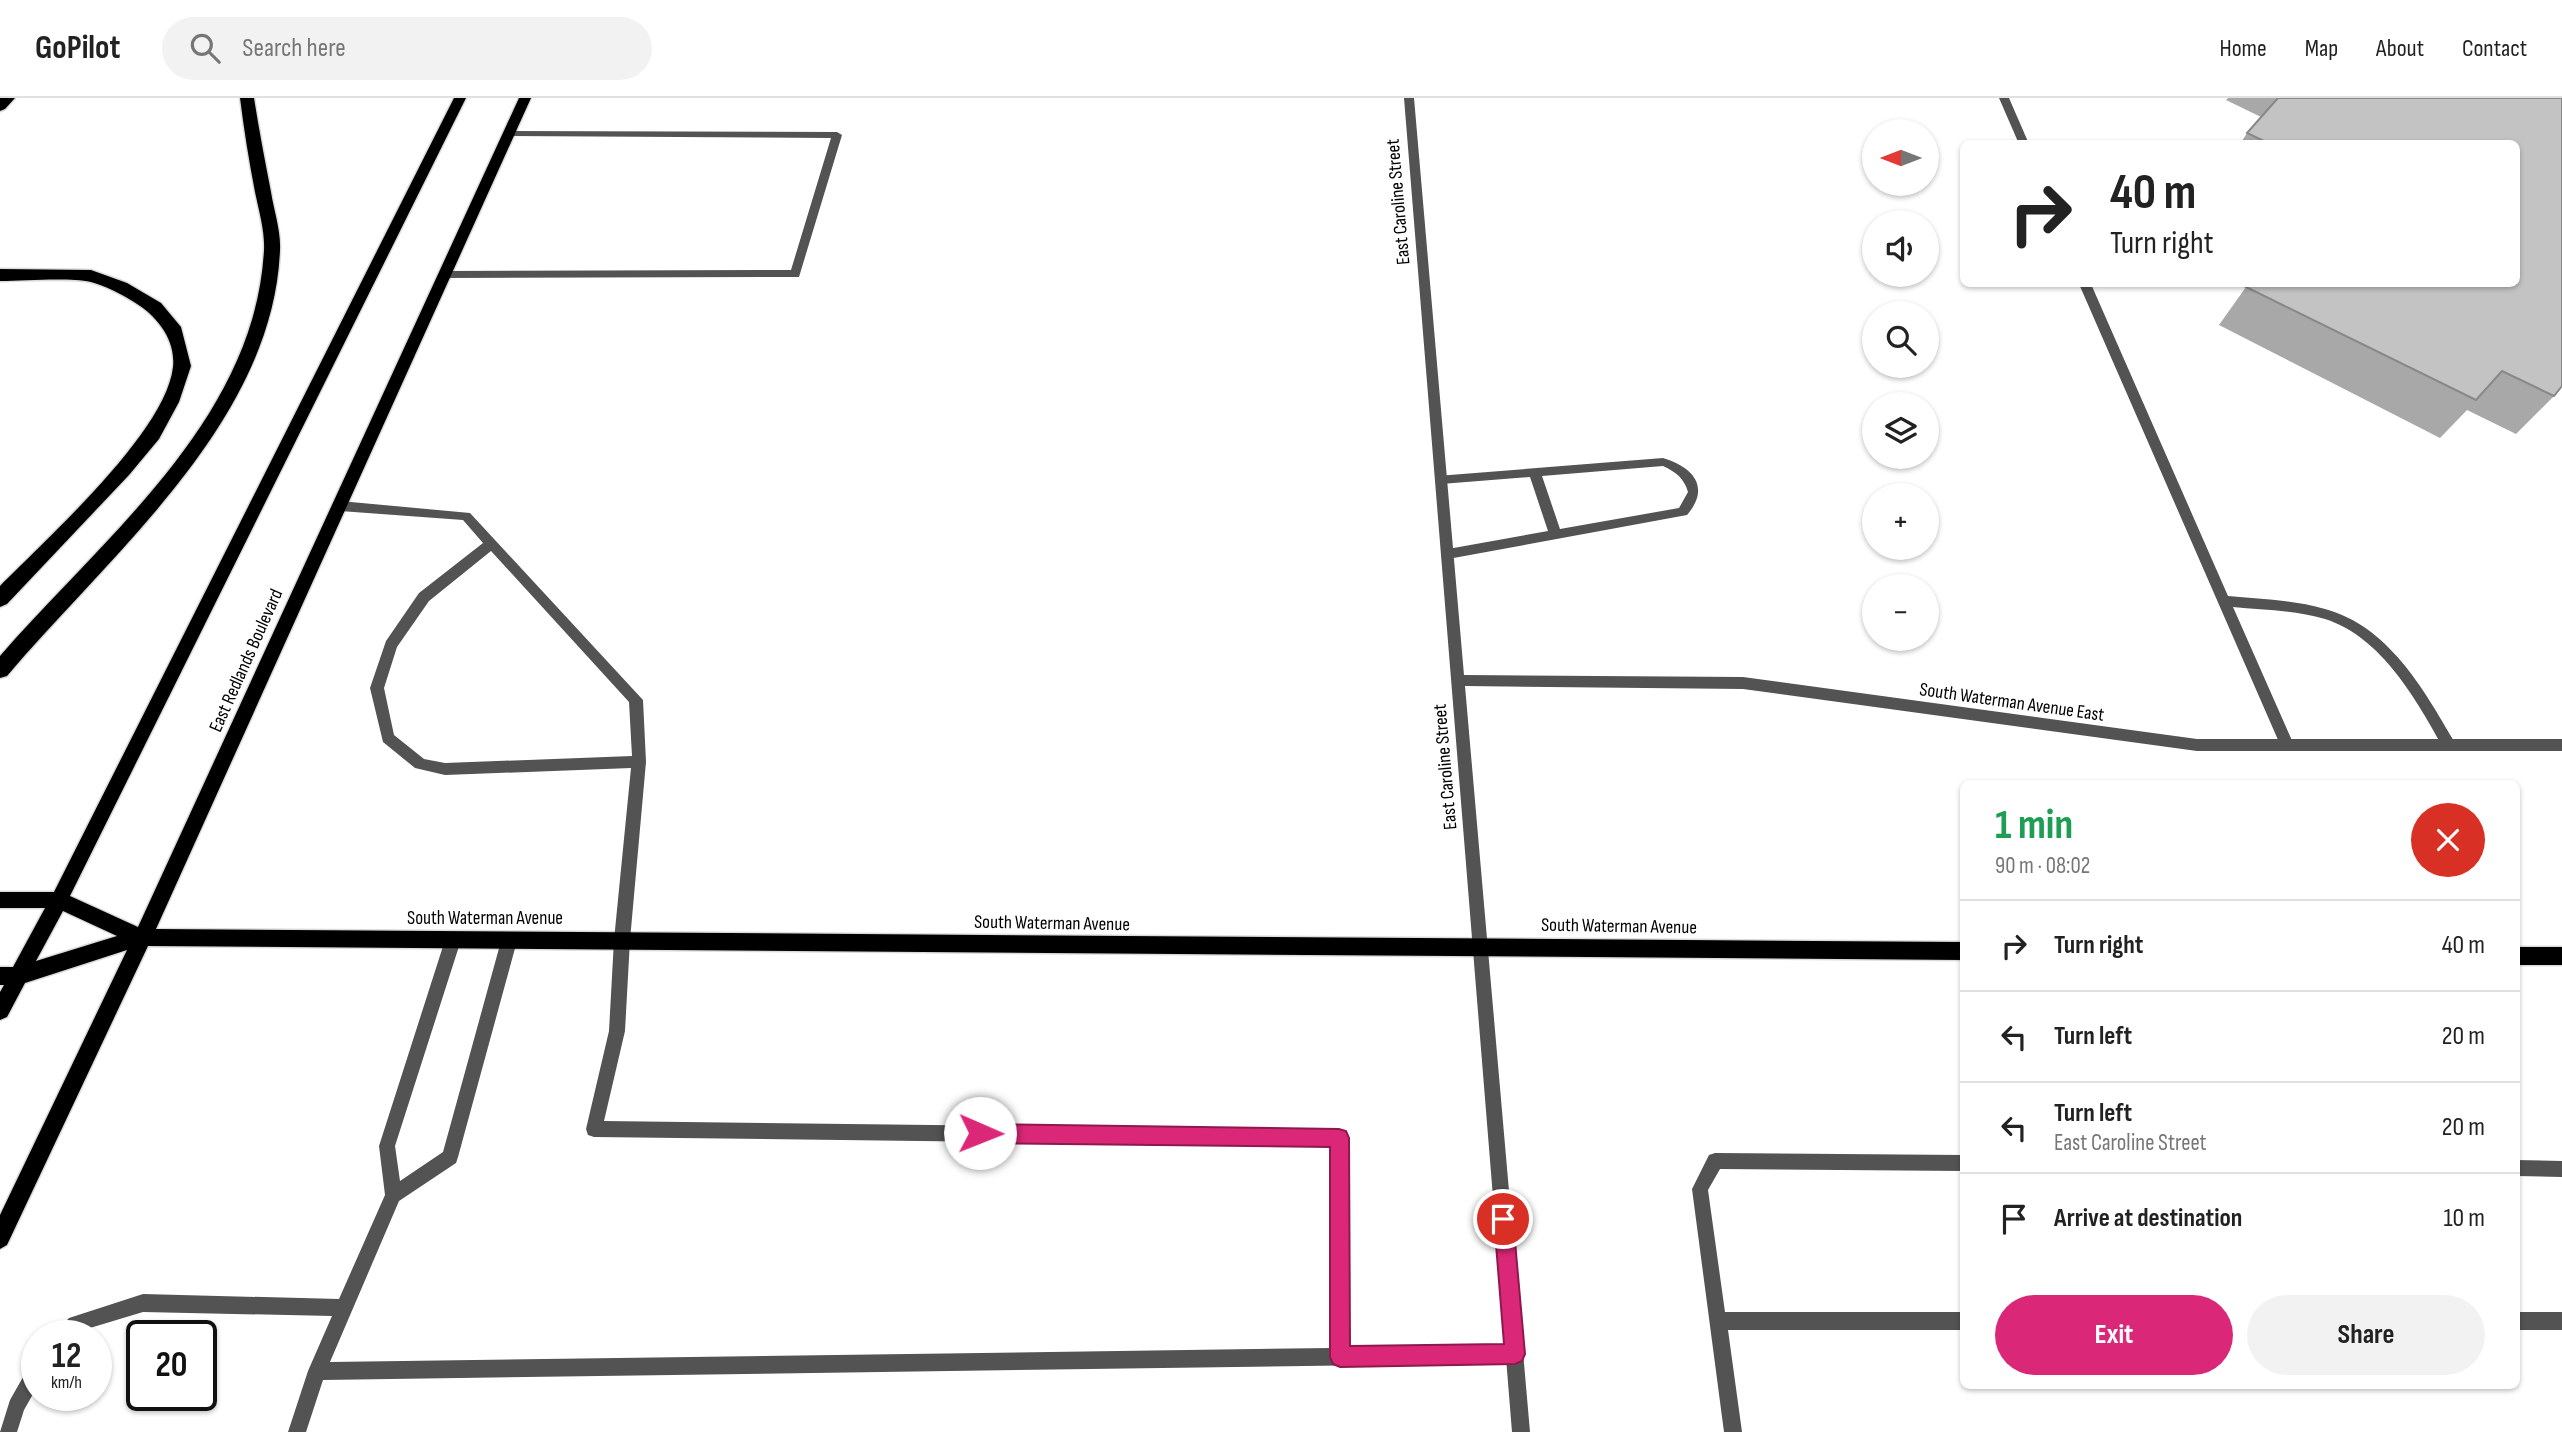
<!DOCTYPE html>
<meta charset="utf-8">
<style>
body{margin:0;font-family:"Sofia Sans Condensed",sans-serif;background:#f2f2f2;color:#222;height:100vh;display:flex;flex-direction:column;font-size:26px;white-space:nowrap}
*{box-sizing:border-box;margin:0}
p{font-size:23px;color:#767676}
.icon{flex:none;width:38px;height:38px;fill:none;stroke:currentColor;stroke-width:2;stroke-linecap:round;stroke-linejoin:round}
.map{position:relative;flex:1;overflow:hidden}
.panel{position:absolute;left:1960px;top:682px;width:560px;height:609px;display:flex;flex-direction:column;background:#fff;border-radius:10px;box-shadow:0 2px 5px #0004}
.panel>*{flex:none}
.hud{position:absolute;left:1960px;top:42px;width:560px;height:147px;border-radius:10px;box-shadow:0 2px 5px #0004;background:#fff;color:#222;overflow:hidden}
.needle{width:46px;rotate:270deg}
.buttons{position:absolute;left:1862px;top:21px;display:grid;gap:14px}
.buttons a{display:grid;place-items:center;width:77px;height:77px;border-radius:50%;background:#fff;box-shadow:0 2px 5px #0004;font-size:35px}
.speed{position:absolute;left:21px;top:1222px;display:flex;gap:14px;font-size:35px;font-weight:700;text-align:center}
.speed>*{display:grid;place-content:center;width:91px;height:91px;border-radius:50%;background:#fff;box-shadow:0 2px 5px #0004;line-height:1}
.speed small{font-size:18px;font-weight:400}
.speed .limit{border:4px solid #111;border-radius:10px;background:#fff;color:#111}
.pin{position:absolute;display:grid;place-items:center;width:60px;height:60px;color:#fff;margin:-30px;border:4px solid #fff;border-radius:50%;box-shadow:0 2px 7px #0007}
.me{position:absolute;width:77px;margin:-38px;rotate:91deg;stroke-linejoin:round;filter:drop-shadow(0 0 5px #0008)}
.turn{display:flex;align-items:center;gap:24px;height:147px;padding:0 35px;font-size:32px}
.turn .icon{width:91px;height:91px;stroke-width:2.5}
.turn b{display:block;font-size:49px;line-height:60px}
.round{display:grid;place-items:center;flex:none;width:74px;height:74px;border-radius:37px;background:#f2f2f2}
.head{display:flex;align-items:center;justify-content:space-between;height:119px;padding:0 35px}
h1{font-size:42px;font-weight:700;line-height:52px;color:#1e9e55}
.action{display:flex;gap:14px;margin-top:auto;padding:14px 35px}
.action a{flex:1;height:80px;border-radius:42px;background:#db2777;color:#fff;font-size:28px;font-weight:700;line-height:80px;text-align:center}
.action a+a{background:#f2f2f2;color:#222}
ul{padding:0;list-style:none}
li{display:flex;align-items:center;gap:21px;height:91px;padding:0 35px;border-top:2px solid #e0e0e0}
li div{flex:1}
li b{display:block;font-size:26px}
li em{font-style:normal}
header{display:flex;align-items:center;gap:42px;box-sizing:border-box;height:98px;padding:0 35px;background:#fff;border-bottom:2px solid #e0e0e0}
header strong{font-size:33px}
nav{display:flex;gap:38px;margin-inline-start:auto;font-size:24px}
.search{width:490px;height:63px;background:#f2f2f2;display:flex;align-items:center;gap:18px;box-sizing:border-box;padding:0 24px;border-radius:38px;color:#767676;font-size:26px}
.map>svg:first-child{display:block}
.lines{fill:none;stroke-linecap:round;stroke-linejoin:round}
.primary-casing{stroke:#dbdbdb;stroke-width:3}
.motorway-casing{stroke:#dbdbdb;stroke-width:3}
.service{fill:#535353;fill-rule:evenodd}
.minor{fill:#535353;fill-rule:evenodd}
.primary{fill:#000;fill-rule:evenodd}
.motorway{fill:#000;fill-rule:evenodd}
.wall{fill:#a8a8a8}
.building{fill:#c3c3c3;stroke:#888;stroke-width:2}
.route{fill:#db2777;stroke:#8e194d;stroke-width:2}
.labels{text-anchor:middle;stroke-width:7;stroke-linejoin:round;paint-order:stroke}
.street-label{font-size:19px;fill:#000;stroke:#fff}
</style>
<header>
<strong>GoPilot</strong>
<div class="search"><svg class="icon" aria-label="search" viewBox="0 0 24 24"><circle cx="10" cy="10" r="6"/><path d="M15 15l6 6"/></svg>Search here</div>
<nav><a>Home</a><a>Map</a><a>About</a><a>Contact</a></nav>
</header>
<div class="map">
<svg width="2562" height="1334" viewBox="0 0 2562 1334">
<rect width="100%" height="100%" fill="#fff"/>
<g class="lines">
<defs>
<g id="primary">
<path d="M454 0H466L70 798 138 829 519 0H531L156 831 1964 844V862L148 848 7 1147 0 1151V1117L127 852 25 885 7 919 0 922V894L4 887H0V869H13L45 810H0V794H54ZM63 813 117 838 36 863Z"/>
<rect x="2516" y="849" width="46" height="18"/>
</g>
<g id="motorway">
<polygon points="0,0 15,0 5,11 0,13"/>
<path d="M240 0H254C259 32 265 63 271 94 274 113 281 133 280 152 273 324 111 455 7 578L0 580V558C103 439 255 322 264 152 265 134 259 113 255 94 249 63 244 32 240 0Z"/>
<path d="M0 171 91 172 127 185 161 205 181 229 191 268 179 304 159 341 129 377 7 506 0 509V488C47 440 166 334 173 269 176 241 156 217 134 204 121 196 106 188 91 184 67 179 25 183 0 183Z"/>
</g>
</defs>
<use href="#primary" class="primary-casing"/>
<use href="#motorway" class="motorway-casing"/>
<g class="service">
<polygon points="1999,0 2009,0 2029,46 2019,46"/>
<polygon points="509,33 837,34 842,37 799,179 441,180 441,174 445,173 791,172 831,40 505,38 504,36"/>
<path d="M2079 186H2091L2228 498C2260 501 2294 502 2325 511 2388 528 2423 590 2454 643L2456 647 2454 651H2444C2417 603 2382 539 2325 521 2296 512 2263 512 2233 509L2294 647 2292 651H2282Z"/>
<path d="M1663 360C1693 369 1711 389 1687 417L1448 461 1442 456 1448 451 1548 433 1530 379 1441 386 1437 384 1435 381 1437 378ZM1663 368C1676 374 1684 380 1688 394L1679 410 1560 431 1542 378Z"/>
<path d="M340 403 470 415 643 602 646 664 630 842 625 933 604 1023 1339 1032 1345 1034 1347 1040 1349 1250 1515 1247 1521 1250 1524 1256 1521 1262 1515 1265 323 1282 306 1334H288L308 1273 332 1218 143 1214 80 1233 76 1237H55L58 1231 69 1220 143 1196 339 1201 385 1097 379 1048 445 842 448 837 453 835 458 837 461 842 395 1048 400 1083 443 1054 501 843 504 838 509 836 514 838 517 843 458 1059 456 1065 399 1103 330 1264 1331 1250V1048L594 1039 588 1037 586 1031 609 933 614 842 631 670 445 677 415 670 383 644 370 590 386 543 419 495 483 445 463 422 340 413 334 408ZM491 453 629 604 632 658 445 665 424 661 394 637 384 590 397 549 429 503Z"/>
<polygon points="1715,1055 1964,1057 1964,1073 1720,1071 1708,1092 1725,1214 1964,1214 1964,1232 1728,1232 1742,1334 1724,1334 1692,1091 1709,1057"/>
<polygon points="2516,1062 2562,1063 2562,1079 2516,1078"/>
<rect x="2516" y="1214" width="46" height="18"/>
<polygon points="37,1262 37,1289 24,1312 17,1334 0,1334 10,1302 31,1265"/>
</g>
<polygon class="minor" points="1404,0 1414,0 1464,577 1743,579 2197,641 2562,641 2562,653 2197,653 1743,591 1465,588 1530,1334 1512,1334"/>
<use href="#primary" class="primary"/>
<use href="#motorway" class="motorway"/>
</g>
<polygon class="wall" points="2228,0 2562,0 2554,298 2516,336 2467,312 2440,340 2219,227 2246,189 2516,46 2240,46 2247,35 2261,19 2226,2"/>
<polygon class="building" points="2278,0 2562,0 2562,288 2554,298 2502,273 2476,302 2246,189 2249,186 2516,186 2516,46 2270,46 2247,35"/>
<polygon class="route" points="980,1026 1339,1031 1346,1033 1349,1040 1350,1248 1504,1246 1494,1121 1497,1114 1503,1112 1510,1114 1513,1121 1525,1256 1522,1263 1515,1266 1340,1269 1333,1266 1330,1259 1330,1049 980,1045 974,1042 971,1035 974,1029"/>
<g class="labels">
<g class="street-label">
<text transform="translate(1397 104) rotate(-95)" y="7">East Caroline Street</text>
<text transform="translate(245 562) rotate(-66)" y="7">East Redlands Boulevard</text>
<text transform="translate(2012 603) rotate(8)" y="7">South Waterman Avenue East</text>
<text transform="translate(1444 669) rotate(-95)" y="7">East Caroline Street</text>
<text x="485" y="826">South Waterman Avenue</text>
<text transform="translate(1052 824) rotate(1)" y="7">South Waterman Avenue</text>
<text transform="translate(1619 827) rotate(1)" y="7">South Waterman Avenue</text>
</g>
</g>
</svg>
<div class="buttons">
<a><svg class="needle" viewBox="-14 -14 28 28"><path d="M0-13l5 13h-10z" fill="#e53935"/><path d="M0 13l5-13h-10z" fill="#767676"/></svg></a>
<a><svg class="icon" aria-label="sound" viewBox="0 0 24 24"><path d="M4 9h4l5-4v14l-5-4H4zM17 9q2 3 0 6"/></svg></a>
<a><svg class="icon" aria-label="search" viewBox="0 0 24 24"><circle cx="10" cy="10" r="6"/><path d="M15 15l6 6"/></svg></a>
<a><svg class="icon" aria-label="layers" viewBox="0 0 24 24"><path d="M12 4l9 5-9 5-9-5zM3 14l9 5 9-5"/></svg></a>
<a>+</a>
<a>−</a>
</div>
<div class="speed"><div>12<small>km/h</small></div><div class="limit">20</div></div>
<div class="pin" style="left:1503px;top:1121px;background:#d93025"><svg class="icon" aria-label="arrive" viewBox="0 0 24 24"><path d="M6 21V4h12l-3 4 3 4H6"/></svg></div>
<svg class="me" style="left:980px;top:1035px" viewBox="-20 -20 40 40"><circle r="19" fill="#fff"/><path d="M0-13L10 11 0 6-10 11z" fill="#db2777"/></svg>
<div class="hud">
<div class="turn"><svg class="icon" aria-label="right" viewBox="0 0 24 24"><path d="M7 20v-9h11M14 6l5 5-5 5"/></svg><div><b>40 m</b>Turn right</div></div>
</div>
<section class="panel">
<div class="head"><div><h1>1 min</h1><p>90 m · 08:02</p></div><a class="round" style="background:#d93025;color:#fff"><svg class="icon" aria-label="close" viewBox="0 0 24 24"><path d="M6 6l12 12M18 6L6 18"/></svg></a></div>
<ul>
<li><svg class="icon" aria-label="right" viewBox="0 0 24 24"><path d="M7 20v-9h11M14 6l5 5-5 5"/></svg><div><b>Turn right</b></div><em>40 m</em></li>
<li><svg class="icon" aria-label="left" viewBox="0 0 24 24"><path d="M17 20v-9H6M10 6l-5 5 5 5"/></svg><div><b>Turn left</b></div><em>20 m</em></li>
<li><svg class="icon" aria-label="left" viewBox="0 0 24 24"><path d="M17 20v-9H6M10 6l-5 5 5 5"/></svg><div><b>Turn left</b><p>East Caroline Street</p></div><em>20 m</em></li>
<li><svg class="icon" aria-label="arrive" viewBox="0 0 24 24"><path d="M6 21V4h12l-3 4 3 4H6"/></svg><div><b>Arrive at destination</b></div><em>10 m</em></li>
</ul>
<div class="action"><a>Exit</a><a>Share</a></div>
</section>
</div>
